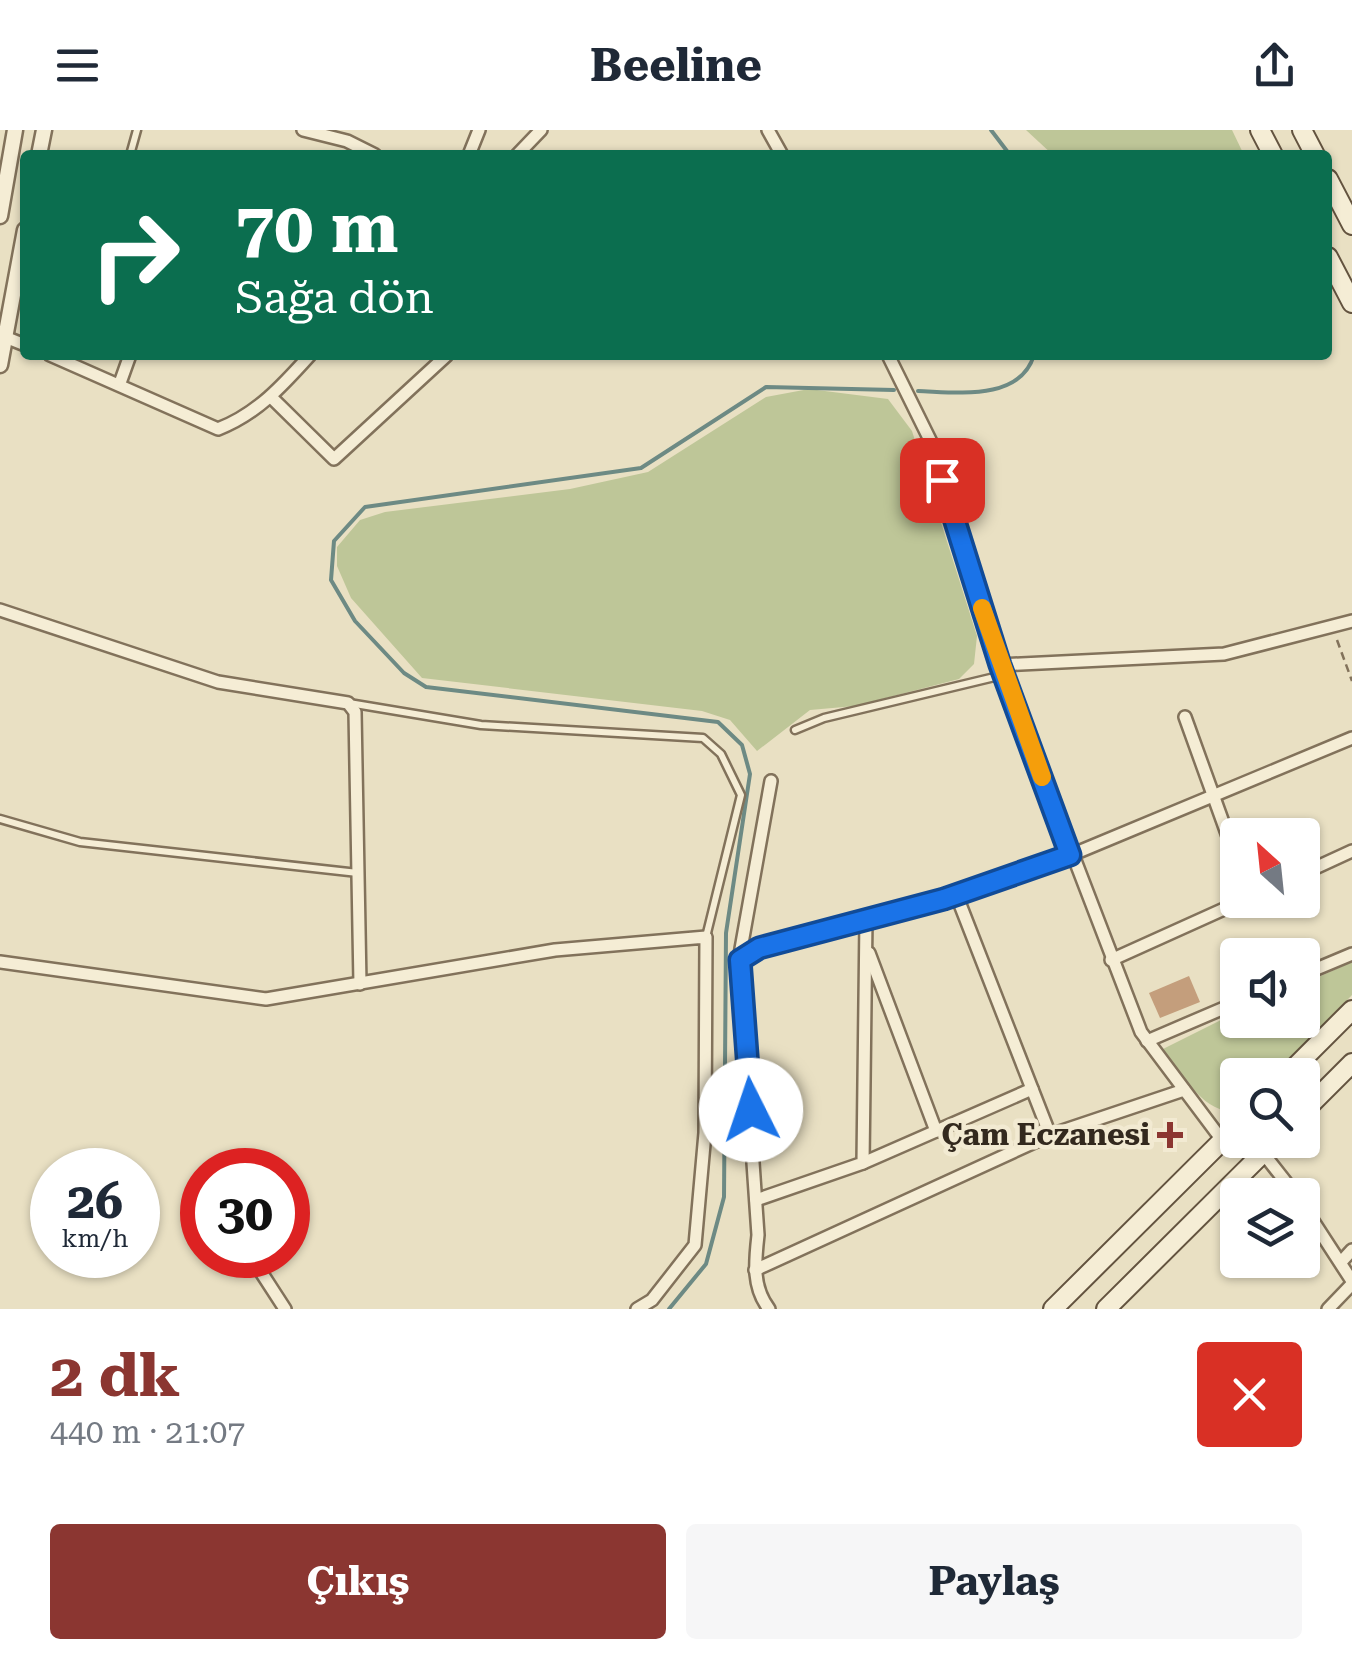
<!DOCTYPE html>
<html lang="tr">
<meta charset="utf-8">
<style>
body{margin:0;font-family:"Roboto Serif",serif;background:#f6f6f7;color:#1f2937;height:100vh;display:flex;flex-direction:column;font-size:38px;white-space:nowrap}
*{box-sizing:border-box;margin:0}
p{font-size:32px;color:#747a83}
.icon{flex:none;width:55px;height:55px;fill:none;stroke:currentColor;stroke-width:2;stroke-linecap:round;stroke-linejoin:round}
.map{position:relative;height:1179px;overflow:hidden}
.drawer{display:flex;flex-direction:column;background:#fff;flex:1}
.drawer>*{flex:none}
.hud{position:absolute;left:20px;top:20px;width:1312px;height:210px;border-radius:10px;box-shadow:0 2px 8px #0004;background:#0b6e4f;color:#fff;overflow:hidden}
.needle{width:65px;rotate:333deg}
.controls{position:absolute;left:1220px;top:688px;display:grid;gap:20px}
.controls a{display:grid;place-items:center;width:100px;height:100px;border-radius:10px;background:#fff;box-shadow:0 2px 8px #0004;font-size:50px}
.speed{position:absolute;left:30px;top:1018px;display:flex;gap:20px;font-size:50px;font-weight:700;text-align:center}
.speed>*{display:grid;place-content:center;width:130px;height:130px;border-radius:50%;background:#fff;box-shadow:0 2px 8px #0004;line-height:1}
.speed small{font-size:25px;font-weight:400}
.speed .limit{border:15px solid #d22;background:#fff;color:#111}
.pin{position:absolute;display:grid;place-items:center;width:85px;height:85px;color:#fff;margin:-42px;border-radius:20px;box-shadow:0 5px 15px #0006}
.me{position:absolute;width:110px;margin:-55px;rotate:356deg;stroke-linejoin:round;filter:drop-shadow(0 0 8px #0008)}
.turn{display:flex;align-items:center;gap:35px;height:210px;padding:0 50px;font-size:45px}
.turn .icon{width:130px;height:130px;stroke-width:2.5}
.turn b{display:block;font-size:70px;line-height:85px}
.round{display:grid;place-items:center;flex:none;width:105px;height:105px;border-radius:10px;background:#f6f6f7}
.overview{display:flex;align-items:center;justify-content:space-between;height:170px;padding:0 50px}
h1{font-size:60px;font-weight:700;line-height:75px;color:#8b3631}
.primary-button{display:flex;gap:20px;margin-top:auto;padding:20px 50px}
.primary-button a{flex:1;height:115px;border-radius:10px;background:#8b3631;color:#fff;font-size:40px;font-weight:700;line-height:115px;text-align:center}
.primary-button a+a{background:#f6f6f7;color:#1f2937}
header{display:flex;justify-content:space-between;align-items:center;height:130px;padding:0 50px;background:#fff;font-size:45px;font-weight:700}
.map>svg:first-child{display:block}
.green{fill:#bec698}
.lines{fill:none;stroke-linecap:round;stroke-linejoin:round}
.stream{stroke:#6d8a84;stroke-width:4}
.building{fill:#c49e7c}
.service-casing{stroke:#82725b;stroke-width:11}
.minor-casing{stroke:#82725b;stroke-width:16}
.tertiary-casing{stroke:#82725b;stroke-width:19}
.secondary-casing{stroke:#63533f;stroke-width:22}
.path{stroke:#82725b;stroke-width:2.5;stroke-dasharray:8 5;stroke-linecap:butt}
.service{stroke:#f5edd5;stroke-width:6}
.minor{stroke:#f5edd5;stroke-width:11}
.tertiary{stroke:#f5edd5;stroke-width:14}
.secondary{stroke:#f5edd5;stroke-width:18}
.route-casing{stroke:#114b97;stroke-width:25}
.route{stroke:#1a73e8;stroke-width:18}
.slow{stroke:#f59e0b;stroke-width:18}
.poi-dot{fill:#8b3631;stroke:#f2ead2;stroke-width:4}
.labels{text-anchor:middle;stroke-width:9;stroke-linejoin:round;paint-order:stroke}
.poi-label{font-size:30px;font-weight:bold;fill:#33291e;stroke:#f2ead2;text-anchor:end}
</style>
<header><svg class="icon" aria-label="menu" viewBox="0 0 24 24"><path d="M4 6h16M4 12h16M4 18h16"/></svg>Beeline<svg class="icon" aria-label="share" viewBox="0 0 24 24"><path d="M12 15V3M7 8l5-5 5 5M5 13v7h14v-7"/></svg></header>
<div class="map">
<svg width="1352" height="1179" viewBox="0 0 1352 1179">
<rect width="100%" height="100%" fill="#e9e0c3"/>
<g class="green">
<polygon points="1026,0 1232,0 1244,25 1053,25"/>
<polygon points="809,259 888,269 912,301 977,506 974,534 959,549 855,576 810,580 757,621 730,590 702,581 422,548 351,468 337,436 337,417 360,390 385,382 570,359 648,342 766,267"/>
<path d="M1352 832V865L1274 945H1238L1237 980C1204 987 1182 942 1163 919L1237 882 1238 890H1302L1303 854Z"/>
</g>
<g class="lines">
<g class="stream">
<polyline points="991,0 1010,25"/>
<path d="M918 261C955 262 1020 272 1034 225"/>
<polyline points="669,1179 706,1134 724,1067 726,803 750,644 742,615 718,592 426,557 404,543 355,491 331,450 334,411 365,377 641,338 766,257 894,260"/>
</g>
</g>
<polygon class="building" points="1189,846 1200,872 1160,888 1149,863"/>
<g class="lines">
<defs>
<g id="service">
<polyline points="130,25 137,0"/>
<polyline points="349,573 481,595 703,608 721,624 741,665 706,807"/>
<polyline points="795,600 824,588 1003,545"/>
<polyline points="0,689 80,712 358,743"/>
</g>
<g id="minor">
<polyline points="303,0 347,11 375,25"/>
<polyline points="768,0 782,25"/>
<polyline points="469,25 479,0"/>
<polyline points="517,25 541,0"/>
<polyline points="5,207 25,215"/>
<path d="M50 225 218 299C257 284 283 255 310 225"/>
<polyline points="888,225 931,312 1000,535 1141,902 1222,1010"/>
<polyline points="120,253 130,225"/>
<polyline points="271,267 334,329 447,225"/>
<polyline points="0,480 218,552 348,573 355,582 360,854"/>
<polyline points="1000,535 1224,524 1352,491"/>
<polyline points="1185,587 1238,734"/>
<polyline points="1302,744 1352,721"/>
<polyline points="956,764 1050,1005"/>
<polyline points="869,823 936,1001"/>
<polyline points="739,830 759,818 944,769 1071,725 1352,608"/>
<polyline points="1111,830 1244,770"/>
<polyline points="0,832 266,869 555,820 706,807 705,1003 695,1115 652,1170 637,1179"/>
<polyline points="1302,845 1352,824"/>
<polyline points="1147,911 1238,872"/>
<polyline points="1263,1023 1296,1065"/>
<polyline points="863,1033 1032,959"/>
<polyline points="756,1070 863,1033 866,789"/>
<polyline points="1302,1074 1352,1151"/>
<polyline points="250,1125 285,1179"/>
<polyline points="1341,1132 1352,1120"/>
<polyline points="755,1140 1050,1005 1184,960"/>
<path d="M769 1179C752 1157 755 1132 758 1105L739 830 771 651"/>
<polyline points="1328,1179 1352,1154"/>
</g>
<g id="tertiary">
<polyline points="39,25 44,0"/>
<polyline points="0,86 15,0"/>
<polyline points="0,235 25,100"/>
</g>
<g id="secondary">
<polyline points="1260,0 1273,25"/>
<polyline points="1302,0 1315,25"/>
<polyline points="1328,49 1352,95"/>
<polyline points="1328,127 1352,173"/>
<polyline points="1287,945 1352,880"/>
<polyline points="1302,983 1352,933"/>
<polyline points="1053,1179 1238,995"/>
<polyline points="1106,1179 1276,1010"/>
</g>
</defs>
<use href="#service" class="service-casing"/>
<use href="#minor" class="minor-casing"/>
<use href="#tertiary" class="tertiary-casing"/>
<use href="#secondary" class="secondary-casing"/>
<polyline class="path" points="1337,510 1352,551"/>
<use href="#service" class="service"/>
<use href="#minor" class="minor"/>
<use href="#tertiary" class="tertiary"/>
<use href="#secondary" class="secondary"/>
</g>
<g class="lines">
<defs>
<polyline id="route" points="751,980 740,830 759,818 944,769 1070,725 1000,535 942,350"/>
</defs>
<use href="#route" class="route-casing"/>
<use href="#route" class="route"/>
<polyline class="slow" points="982,478 1042,647"/>
</g>
<path class="poi-dot" d="M1165 990h10v10h10v10h-10v10h-10v-10h-10v-10h10z"/>
<g class="labels">
<g class="poi-label">
<text x="1150" y="1015">Çam Eczanesi</text>
</g>
</g>
</svg>
<div class="controls">
<a><svg class="needle" viewBox="-14 -14 28 28"><path d="M0-13l5 13h-10z" fill="#e53935"/><path d="M0 13l5-13h-10z" fill="#747a83"/></svg></a>
<a><svg class="icon" aria-label="sound" viewBox="0 0 24 24"><path d="M4 9h4l5-4v14l-5-4H4zM17 9q2 3 0 6"/></svg></a>
<a><svg class="icon" aria-label="search" viewBox="0 0 24 24"><circle cx="10" cy="10" r="6"/><path d="M15 15l6 6"/></svg></a>
<a><svg class="icon" aria-label="layers" viewBox="0 0 24 24"><path d="M12 4l9 5-9 5-9-5zM3 14l9 5 9-5"/></svg></a>
</div>
<div class="speed"><div>26<small>km/h</small></div><div class="limit">30</div></div>
<div class="pin" style="left:942px;top:350px;background:#d93025"><svg class="icon" aria-label="arrive" viewBox="0 0 24 24"><path d="M6 21V4h12l-3 4 3 4H6"/></svg></div>
<svg class="me" style="left:751px;top:980px" viewBox="-20 -20 40 40"><circle r="19" fill="#fff"/><path d="M0-13L10 11 0 6-10 11z" fill="#1a73e8"/></svg>
<div class="hud">
<div class="turn"><svg class="icon" aria-label="right" viewBox="0 0 24 24"><path d="M7 20v-9h11M14 6l5 5-5 5"/></svg><div><b>70 m</b>Sağa dön</div></div>
</div>
</div>
<section class="drawer">
<div class="overview"><div><h1>2 dk</h1><p>440 m · 21:07</p></div><a class="round" style="background:#d93025;color:#fff"><svg class="icon" aria-label="close" viewBox="0 0 24 24"><path d="M6 6l12 12M18 6L6 18"/></svg></a></div>
<div class="primary-button"><a>Çıkış</a><a>Paylaş</a></div>
</section>
